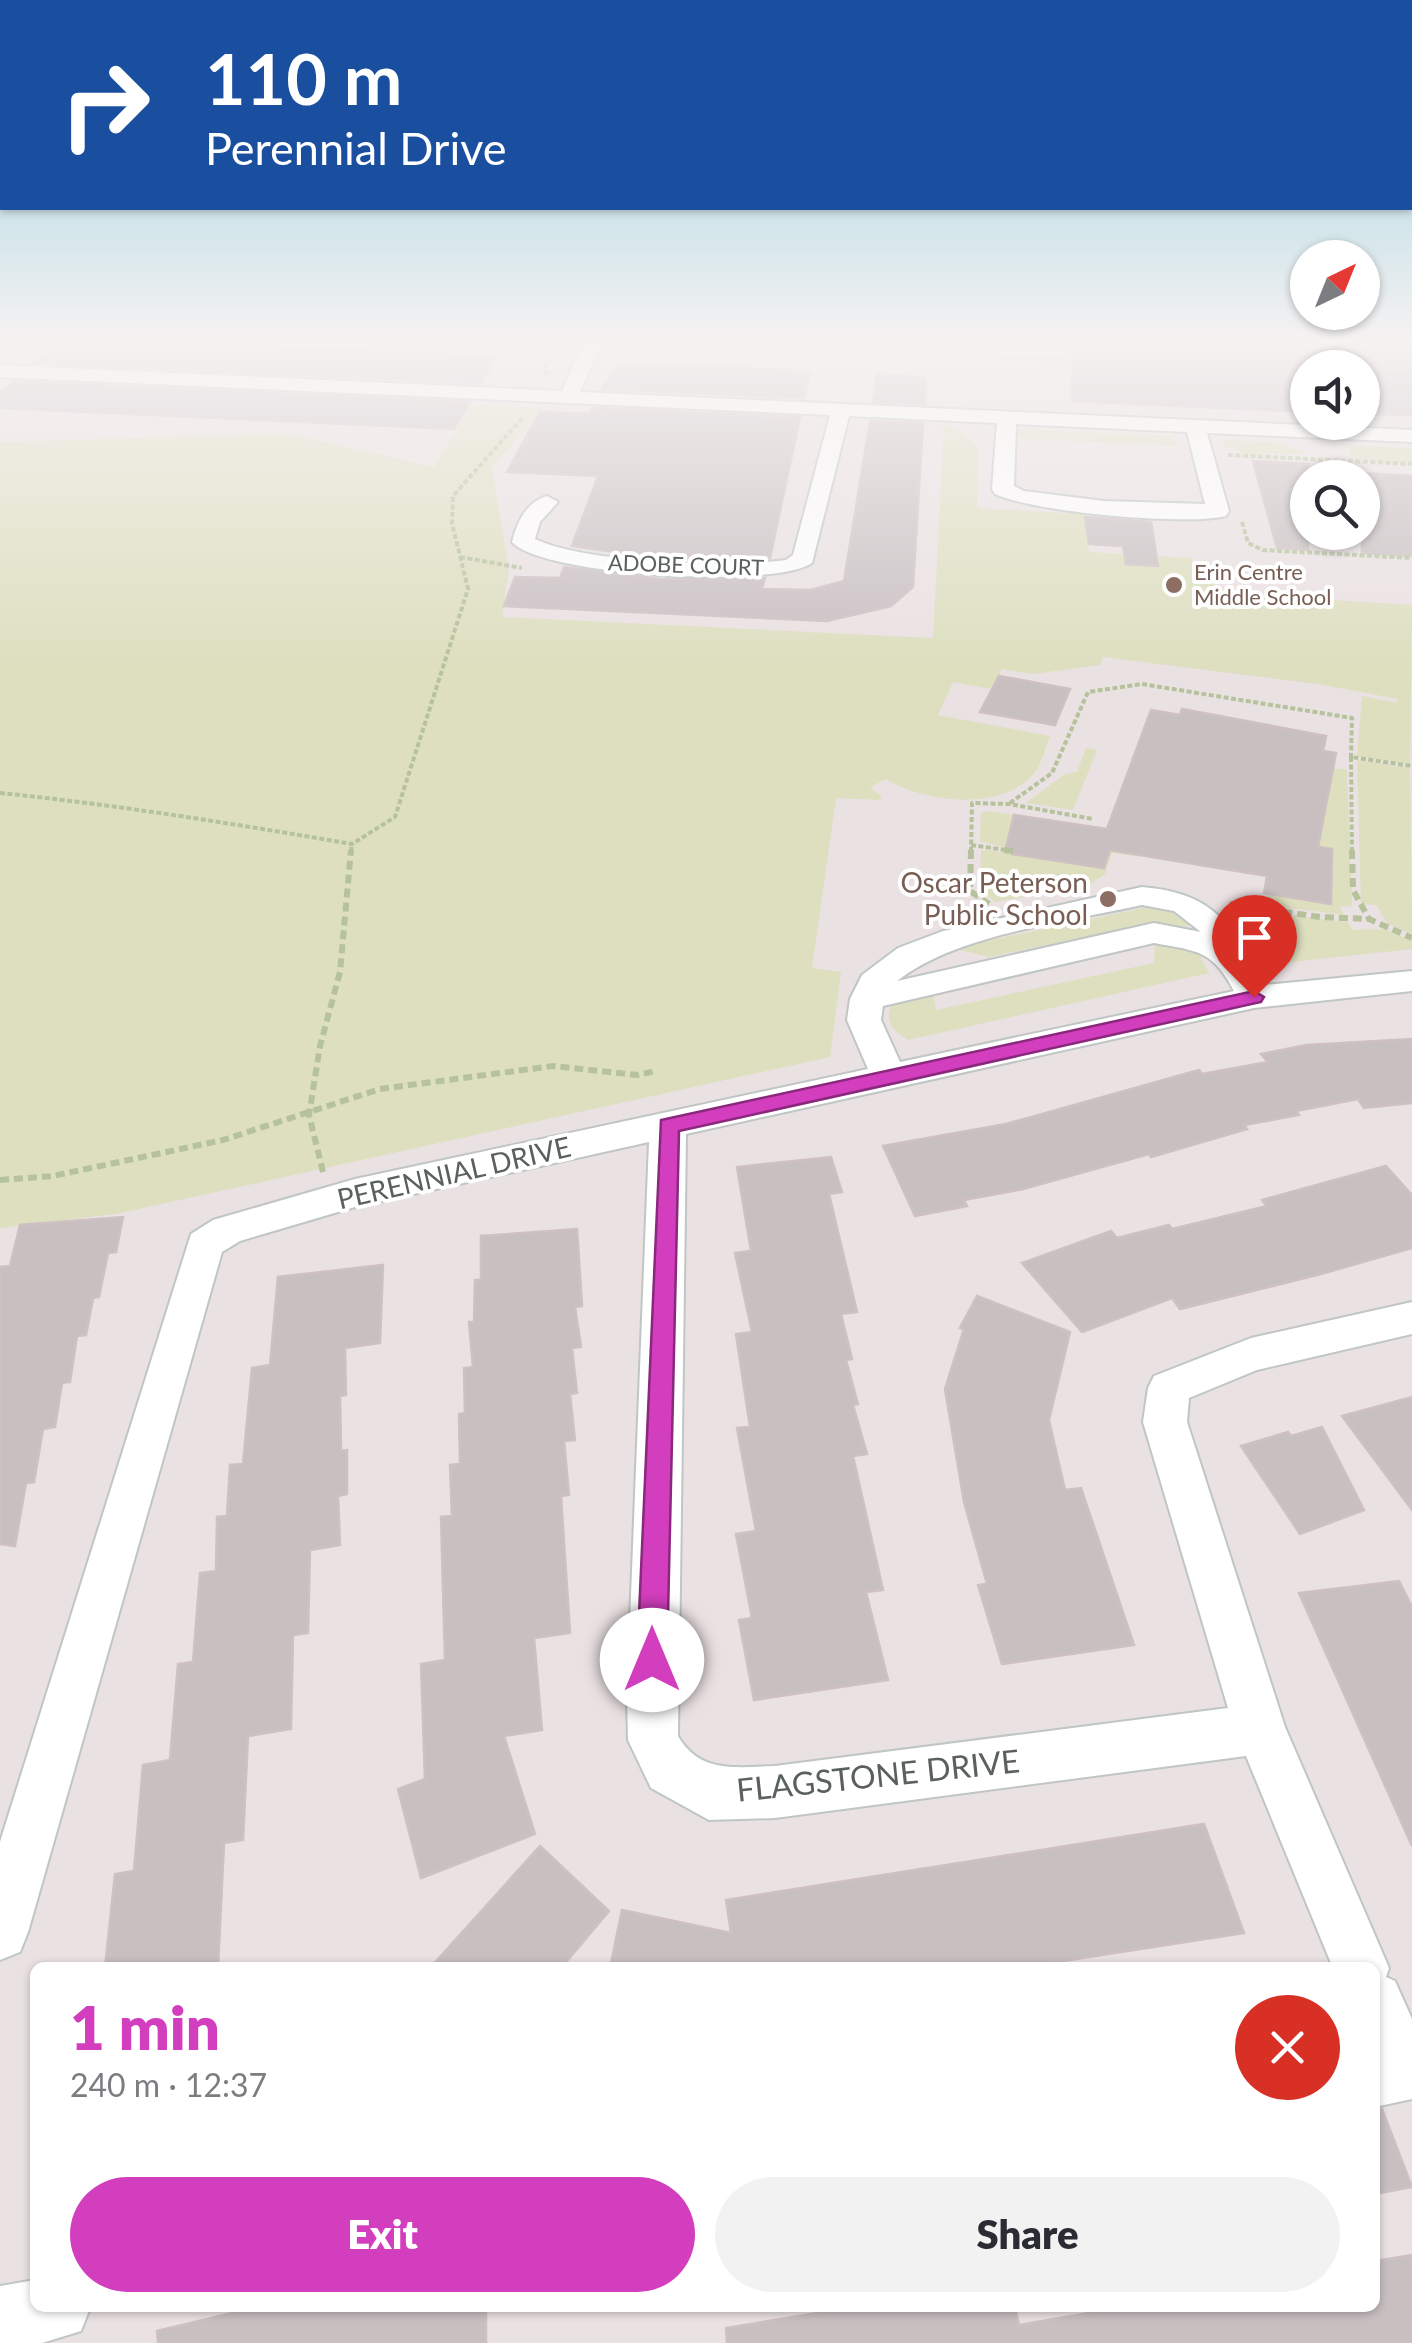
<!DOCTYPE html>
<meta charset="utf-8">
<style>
body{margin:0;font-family:Lato,sans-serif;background:#f2f2f3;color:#2b2b33;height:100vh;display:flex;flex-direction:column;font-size:38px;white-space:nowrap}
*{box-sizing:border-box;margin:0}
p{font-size:32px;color:#7c7c81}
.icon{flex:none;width:55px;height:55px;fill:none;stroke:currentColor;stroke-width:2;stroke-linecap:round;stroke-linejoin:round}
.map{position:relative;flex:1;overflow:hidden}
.drawer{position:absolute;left:30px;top:1962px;width:1350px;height:350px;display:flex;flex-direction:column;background:#fff;border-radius:15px;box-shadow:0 2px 8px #0004}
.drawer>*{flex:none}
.hud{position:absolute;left:0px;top:0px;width:1412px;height:210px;box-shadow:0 2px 8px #0004;background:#1a4fa0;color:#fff;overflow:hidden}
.needle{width:65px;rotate:43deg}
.buttons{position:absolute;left:1290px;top:240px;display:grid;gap:20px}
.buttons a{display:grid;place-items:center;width:90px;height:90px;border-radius:50%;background:#fff;box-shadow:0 2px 8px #0004;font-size:50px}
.pin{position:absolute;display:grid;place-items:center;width:85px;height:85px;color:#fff;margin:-102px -42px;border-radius:50% 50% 50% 0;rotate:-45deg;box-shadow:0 0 10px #0007}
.pin .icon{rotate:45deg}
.me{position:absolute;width:110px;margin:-55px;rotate:0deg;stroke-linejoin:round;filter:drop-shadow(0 0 8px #0008)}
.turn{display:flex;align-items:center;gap:35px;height:210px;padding:0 40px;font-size:45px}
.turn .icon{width:130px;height:130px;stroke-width:2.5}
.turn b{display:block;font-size:70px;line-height:85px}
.round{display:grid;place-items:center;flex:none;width:105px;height:105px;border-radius:52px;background:#f2f2f3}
.overview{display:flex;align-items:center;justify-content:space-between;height:170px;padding:0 40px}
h1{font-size:60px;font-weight:800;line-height:75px;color:#d33ebe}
.button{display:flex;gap:20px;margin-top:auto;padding:20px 40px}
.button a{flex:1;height:115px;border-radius:60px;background:#d33ebe;color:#fff;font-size:40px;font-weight:800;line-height:115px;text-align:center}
.button a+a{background:#f2f2f3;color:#2b2b33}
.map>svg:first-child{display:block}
.green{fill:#dddfbf}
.building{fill:#c8bfc1;stroke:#cec0c3;stroke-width:2.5}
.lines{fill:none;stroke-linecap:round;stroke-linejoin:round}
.minor-casing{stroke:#bfc6c3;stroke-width:4}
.path-far1{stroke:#b5c29b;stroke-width:4;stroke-dasharray:5 2.5;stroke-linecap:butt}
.path{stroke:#b5c29b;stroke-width:6;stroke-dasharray:9 5;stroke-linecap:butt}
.minor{fill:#fff;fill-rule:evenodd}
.route{fill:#d33ebe;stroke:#89287c;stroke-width:2.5}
.education-dot{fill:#8d6e63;stroke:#fff;stroke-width:4}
.labels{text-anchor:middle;stroke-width:8;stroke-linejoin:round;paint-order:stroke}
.far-street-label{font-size:22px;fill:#59605d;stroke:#fff}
.far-education-label{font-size:22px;fill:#785e54;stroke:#fff;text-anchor:start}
.education-label{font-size:28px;fill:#785e54;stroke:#fff;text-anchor:end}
.street-label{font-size:28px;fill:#59605d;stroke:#fff}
.near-street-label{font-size:32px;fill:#59605d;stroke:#fff}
</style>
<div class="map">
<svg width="1412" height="2343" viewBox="0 0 1412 2343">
<rect width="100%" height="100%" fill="#eae1e2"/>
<g class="green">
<polygon points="562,340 584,340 565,379 547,383 548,366"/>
<polygon points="605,340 828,340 1412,366 1412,381 1362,368 1308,368 1307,377 603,344"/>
<path d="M471 405 544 408 492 468 509 569 502 617 933 638 944 425 953 426 978 446 977 508 1084 514 1089 552 1124 554 1126 564 1157 566 1156 556 1191 558 1193 568 1210 570 1213 584 1233 594 1412 605 1410 764 1357 756 1362 696 1397 703 1398 699 1318 684 1103 657 1100 665 1033 674 1002 669 991 689 953 682 938 715 1050 736C1045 748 1042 763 1034 773 1002 813 922 802 886 779L870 787 882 797 880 800 836 798 812 968 841 972 830 1057 116 1214 0 1228V442L286 433 434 467Z"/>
<polygon points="1014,429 1173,436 1176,446 1028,439 1017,437"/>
<polygon points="1222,440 1275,442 1309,454 1245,454 1225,446"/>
<polygon points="1348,445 1412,448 1412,463 1356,459 1350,457"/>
<polygon points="1086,748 1097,750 1073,810 1026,803 1065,774 1077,772"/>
<polygon points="1357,760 1410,768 1412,934 1388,924 1376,905 1361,904"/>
<polygon points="1333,768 1347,770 1352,906 1339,907 1344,915 1267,905 1267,894 1331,904 1332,850 1318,847"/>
<polygon points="988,811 1014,815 1005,848 980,841 981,813"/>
<polygon points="987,850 1103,868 1110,850 1142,857 1112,853 1105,874 1090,884 996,902 980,891 981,851"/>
<polygon points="1144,908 1164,909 1189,921 1191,926 1140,925 989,957 960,950 962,946"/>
<polygon points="1260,912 1347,922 1353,930 1384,929 1412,941 1412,949 1273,964 1258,955 1244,924 1249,916"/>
<path d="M1168 943 1198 953 1209 973 908 1040C893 1031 884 1021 892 1004L933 992 936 1010 1154 963 1155 944Z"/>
</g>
<g class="building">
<polygon points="62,340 200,344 497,356 481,383 35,363"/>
<polygon points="1073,340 1308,340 1308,412 1072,401"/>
<polygon points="1345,340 1412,340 1412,415 1362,414 1362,368 1355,368"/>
<polygon points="618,364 691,364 810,372 804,398 602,389"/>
<polygon points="877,374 926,378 925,404 873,402"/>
<polygon points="13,381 470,402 454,429 0,408 0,393"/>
<polygon points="593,408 800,417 770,558 658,558 572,546 598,476 507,472 540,412 590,414"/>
<polygon points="870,421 923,423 913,587 891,606 827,621 504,606 515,577 560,578 564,567 660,579 765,578 762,589 811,590 844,581"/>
<polygon points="1253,461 1308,464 1308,550 1277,548"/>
<polygon points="1362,473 1412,476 1412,556 1362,553"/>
<polygon points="1085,517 1151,522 1158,566 1126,564 1123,546 1089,544"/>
<polygon points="999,676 1070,689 1055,725 980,712"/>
<polygon points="1182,709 1326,736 1323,751 1336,753 1318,847 1332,849 1331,904 1264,893 1267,876 1110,850 1104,868 1012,854 1013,849 1006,848 1014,815 1107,829 1151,710 1180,715"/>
<polygon points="1412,1039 1412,1103 1364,1108 1358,1099 1296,1111 1299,1115 1244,1125 1247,1129 1151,1157 1149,1154 1023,1189 964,1200 967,1206 915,1216 883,1146 1006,1124 1199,1070 1202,1074 1268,1062 1261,1054 1307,1045"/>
<polygon points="831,1157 842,1192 829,1194 857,1312 841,1314 852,1359 846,1360 858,1404 853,1405 867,1454 853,1456 883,1590 866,1592 888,1680 754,1700 739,1620 752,1618 736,1534 756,1531 737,1428 750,1427 736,1334 752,1332 735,1253 751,1251 737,1167"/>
<polygon points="1386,1166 1412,1195 1412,1248 1321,1274 1180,1309 1172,1298 1082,1332 1022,1263 1111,1231 1117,1238 1169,1225 1172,1229 1267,1206 1262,1200"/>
<polygon points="123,1217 116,1252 108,1253 99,1297 93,1298 86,1335 77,1336 70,1382 62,1383 55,1427 43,1429 34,1482 26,1483 15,1546 0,1544 0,1267 10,1266 20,1225"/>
<polygon points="577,1229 582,1306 575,1307 581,1347 572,1348 577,1393 570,1394 575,1440 564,1441 569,1495 561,1496 570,1633 534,1638 542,1730 504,1736 535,1834 421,1878 398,1789 425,1779 421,1664 445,1660 441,1517 452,1516 450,1465 460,1464 459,1414 465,1413 464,1368 473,1367 469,1322 474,1322 475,1280 481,1280 481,1236"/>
<polygon points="383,1265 380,1343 345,1348 346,1395 340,1396 341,1451 347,1450 347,1494 338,1496 340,1545 310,1550 308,1633 293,1635 291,1729 248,1736 243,1840 224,1843 218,1968 105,1968 115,1874 134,1871 143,1765 170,1760 178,1664 193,1662 200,1573 216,1571 217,1517 227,1516 230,1465 243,1464 252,1368 270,1365 278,1277"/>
<polygon points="977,1296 1070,1332 1049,1420 1065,1490 1081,1488 1134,1645 1002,1664 978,1585 987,1584 964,1502 945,1389 964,1329 960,1328"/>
<polygon points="1412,1397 1412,1510 1342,1416"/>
<polygon points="1322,1427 1364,1510 1300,1534 1241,1446 1288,1432 1291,1436"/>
<polygon points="1399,1581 1412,1607 1412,1846 1299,1593"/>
<polygon points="1204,1824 1244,1933 1018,1968 610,1968 622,1910 731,1933 726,1900"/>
<polygon points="540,1846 609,1911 561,1968 430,1968"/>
<polygon points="1382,2109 1412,2187 1375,2194 1375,2110"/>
<polygon points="1412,2255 1412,2343 727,2343 726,2328 848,2308 1015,2308 1019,2325 1118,2308 1375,2308 1375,2261"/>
<polygon points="253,2308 486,2308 486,2343 158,2343 157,2331"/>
</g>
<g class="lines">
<defs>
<g id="minor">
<path d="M585 340H603L580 392 1412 430V442L1207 433 1229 511 1226 516C1186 526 1033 512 995 494L992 489 997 423 849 416 812 563C776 589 542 576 512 542 517 522 526 502 547 496L558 502 540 522 535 539C584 563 731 568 786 560L793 555 830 415 0 377V365L562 391ZM1016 424 1187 432 1205 504 1104 501 1024 491 1014 486Z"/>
<path d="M1142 887C1215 893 1232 925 1264 985L1412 971V991L1254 1008 686 1134 678 1736C700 1774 736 1767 775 1766L1228 1708 1143 1422 1148 1388 1154 1376 1251 1338 1412 1302V1334L1257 1370 1189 1398 1187 1422 1285 1727 1389 1968 1386 1977 1395 1981 1412 2019V2099L1375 2107V1968H1333L1246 1756 775 1818 709 1820 651 1788 628 1740 627 1696 649 1142 355 1207 240 1241 222 1252 28 1932 20 1952 0 1960V1842L191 1234 213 1220 355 1179 868 1069 847 1020 850 999 862 975 898 948 943 931ZM1142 905 1174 911 1201 932 1154 923 897 981C956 934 1067 922 1142 905ZM1154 943C1197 951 1213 950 1234 991L900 1062 881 1020 883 1006Z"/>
<polygon points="35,2280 35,2308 90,2308 81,2331 42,2343 0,2343 0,2286"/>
</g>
</defs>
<use href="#minor" class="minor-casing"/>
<g class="path-far1">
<polyline points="614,340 1308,371"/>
<polyline points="1362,373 1412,375"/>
<polyline points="547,375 545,367 559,340"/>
<polyline points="1228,455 1412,464"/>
<polyline points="1242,522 1248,543 1263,550 1412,558"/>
<polyline points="460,557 522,568"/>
<path d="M0 793C118 805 235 824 352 844L395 817 468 589 452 523 453 496 524 416"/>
<polyline points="1010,803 1052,773 1088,692 1142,684 1352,718 1351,757"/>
<polyline points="971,845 1013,851"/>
<polyline points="351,852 352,844"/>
<polyline points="971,852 972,803 1009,804 1093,819"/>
<polyline points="1352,852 1351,757 1412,766"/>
</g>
<g class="path">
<polyline points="971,850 970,891 989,904"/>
<polyline points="1004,850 1013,851"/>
<polyline points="1352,850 1353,890 1369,919"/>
<polyline points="1233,908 1232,904 1320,917 1369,919 1412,938"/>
<polyline points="323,1172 309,1115 320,1046 340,972 351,850"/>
<polyline points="0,1180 53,1176 223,1140 380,1089 553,1066 638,1075 655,1071"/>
</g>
<use href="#minor" class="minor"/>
</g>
<linearGradient id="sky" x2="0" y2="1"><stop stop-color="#8ecedd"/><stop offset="0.51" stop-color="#f6f2f2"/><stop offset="1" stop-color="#f6f2f2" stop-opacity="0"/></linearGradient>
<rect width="1412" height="668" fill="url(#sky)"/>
<polygon class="route" points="1254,991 1264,997 1261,1002 679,1131 667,1660 663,1670 652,1675 642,1670 637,1660 661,1120"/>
<g class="education-dot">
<circle cx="1174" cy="585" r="10"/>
<circle cx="1108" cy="899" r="10"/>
</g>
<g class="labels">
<g class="far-street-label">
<text transform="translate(686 565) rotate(2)" y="8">ADOBE COURT</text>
</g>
<g class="far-education-label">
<text x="1194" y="580">Erin Centre<tspan x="1194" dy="25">Middle School</tspan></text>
</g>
<g class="education-label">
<text x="1088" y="893">Oscar Peterson<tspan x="1088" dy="32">Public School</tspan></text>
</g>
<g class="street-label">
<text transform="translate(454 1173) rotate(-13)" y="10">PERENNIAL DRIVE</text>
</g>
<g class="near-street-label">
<text transform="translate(878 1776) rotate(-6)" y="11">FLAGSTONE DRIVE</text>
</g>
</g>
</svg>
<div class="buttons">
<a><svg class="needle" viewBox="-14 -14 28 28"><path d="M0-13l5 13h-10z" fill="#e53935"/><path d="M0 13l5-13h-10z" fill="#7c7c81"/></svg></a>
<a><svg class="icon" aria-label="sound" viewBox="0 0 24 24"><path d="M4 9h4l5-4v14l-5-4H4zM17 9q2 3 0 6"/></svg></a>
<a><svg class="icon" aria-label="search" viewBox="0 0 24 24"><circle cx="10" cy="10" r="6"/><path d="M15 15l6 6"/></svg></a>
</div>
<div class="pin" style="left:1254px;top:997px;background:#d93025"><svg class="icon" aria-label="arrive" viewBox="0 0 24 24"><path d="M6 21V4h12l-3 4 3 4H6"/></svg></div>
<svg class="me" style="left:652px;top:1660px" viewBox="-20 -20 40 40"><circle r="19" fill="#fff"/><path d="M0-13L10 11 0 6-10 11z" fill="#d33ebe"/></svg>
<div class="hud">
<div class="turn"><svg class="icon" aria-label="right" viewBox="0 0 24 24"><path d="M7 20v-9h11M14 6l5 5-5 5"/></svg><div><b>110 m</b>Perennial Drive</div></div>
</div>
<section class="drawer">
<div class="overview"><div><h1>1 min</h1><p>240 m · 12:37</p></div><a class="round" style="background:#d93025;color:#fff"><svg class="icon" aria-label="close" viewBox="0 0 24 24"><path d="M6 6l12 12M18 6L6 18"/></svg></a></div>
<div class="button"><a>Exit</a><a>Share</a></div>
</section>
</div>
